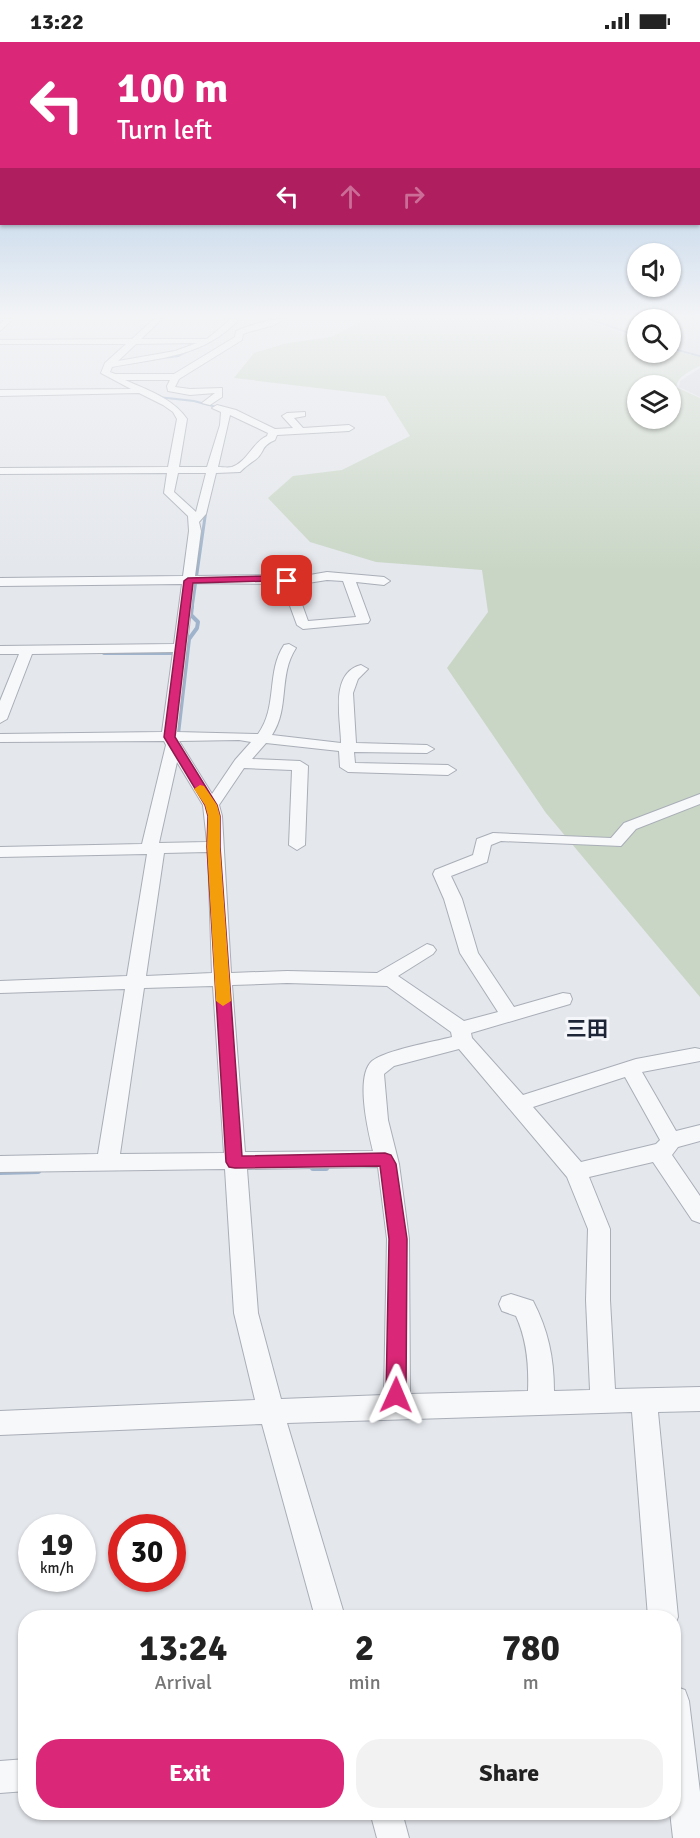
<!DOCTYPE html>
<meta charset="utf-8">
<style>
body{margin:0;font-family:Signika,"Noto Sans JP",sans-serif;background:#f2f2f2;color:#222;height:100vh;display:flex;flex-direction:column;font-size:22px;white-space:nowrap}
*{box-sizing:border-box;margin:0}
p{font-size:20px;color:#767676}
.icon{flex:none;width:33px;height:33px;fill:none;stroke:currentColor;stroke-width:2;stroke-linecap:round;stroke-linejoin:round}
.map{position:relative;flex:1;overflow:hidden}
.panel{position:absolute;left:18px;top:1568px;width:663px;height:210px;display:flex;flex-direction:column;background:#fff;border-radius:24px;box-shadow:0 2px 4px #0004}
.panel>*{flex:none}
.hud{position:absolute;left:0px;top:0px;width:700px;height:183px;box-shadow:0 2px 4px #0004;background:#db2777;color:#fff;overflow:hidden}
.buttons{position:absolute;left:627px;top:201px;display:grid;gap:12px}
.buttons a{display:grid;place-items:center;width:54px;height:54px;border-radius:50%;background:#fff;box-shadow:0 2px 4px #0004;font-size:30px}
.speed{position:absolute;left:18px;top:1472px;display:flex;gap:12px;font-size:30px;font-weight:700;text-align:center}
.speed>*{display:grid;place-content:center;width:78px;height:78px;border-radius:50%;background:#fff;box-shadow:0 2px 4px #0004;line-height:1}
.speed small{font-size:15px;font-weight:400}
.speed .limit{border:9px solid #d22;background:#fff;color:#111}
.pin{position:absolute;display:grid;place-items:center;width:51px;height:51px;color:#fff;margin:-26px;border-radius:12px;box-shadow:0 3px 9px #0006}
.me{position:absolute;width:66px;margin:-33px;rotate:1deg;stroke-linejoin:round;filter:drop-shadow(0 0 4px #0008)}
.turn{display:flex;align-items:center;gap:21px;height:126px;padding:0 18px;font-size:27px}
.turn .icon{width:78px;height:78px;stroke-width:2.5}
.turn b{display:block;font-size:42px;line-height:51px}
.lanes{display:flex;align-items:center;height:57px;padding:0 18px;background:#0003;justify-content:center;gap:30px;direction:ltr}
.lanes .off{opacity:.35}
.eta{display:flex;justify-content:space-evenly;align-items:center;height:102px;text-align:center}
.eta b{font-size:36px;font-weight:700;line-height:42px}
.action{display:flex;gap:12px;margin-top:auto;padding:12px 18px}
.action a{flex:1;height:69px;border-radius:24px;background:#db2777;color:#fff;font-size:24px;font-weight:700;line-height:69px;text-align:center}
.action a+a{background:#f2f2f2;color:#222}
.status{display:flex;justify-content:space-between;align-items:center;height:42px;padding:0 30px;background:#fff;direction:ltr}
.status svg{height:16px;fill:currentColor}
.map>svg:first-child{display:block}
.built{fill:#d2d6de}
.green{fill:#c9d6c5;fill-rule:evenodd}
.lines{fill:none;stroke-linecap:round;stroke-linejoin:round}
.stream-far3{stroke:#9fb4cc;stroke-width:2}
.stream-far2{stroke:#9fb4cc;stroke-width:3}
.stream-far1{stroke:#9fb4cc;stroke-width:4}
.stream{stroke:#9fb4cc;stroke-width:6}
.minor-casing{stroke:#a9aeb7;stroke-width:2}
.minor{fill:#f7f8fa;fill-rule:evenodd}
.route{fill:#db2777;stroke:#8e194d;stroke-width:1.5}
.slow{fill:#f59e0b}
.labels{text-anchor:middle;stroke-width:6;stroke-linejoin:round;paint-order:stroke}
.quarter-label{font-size:21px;font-weight:bold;fill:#1d2536;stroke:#f4f6f9}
</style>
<div class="status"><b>13:22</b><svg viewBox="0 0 49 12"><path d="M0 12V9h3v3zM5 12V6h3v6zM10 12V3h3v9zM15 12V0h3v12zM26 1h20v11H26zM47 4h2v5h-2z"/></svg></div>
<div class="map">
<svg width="700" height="1796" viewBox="0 0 700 1796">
<rect width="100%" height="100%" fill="#e4e7ec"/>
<g class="built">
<polygon points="591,277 700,277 700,313 671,306 670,278 638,278 637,293"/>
<polygon points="700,326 700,355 679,345 680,339"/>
</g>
<path class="green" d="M367 277H583L637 296 638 310H670L671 308 700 315V324C690 329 679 333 676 345L700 356V955L546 771 447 626 488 570 482 528 376 520 310 500 268 456 293 434 342 428 410 394 385 354 234 336 254 311 287 301 331 295ZM638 344H670V376H638Z"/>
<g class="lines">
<g class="stream-far3">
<polyline points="589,277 638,294"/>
<polyline points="0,280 3,277"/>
<polyline points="670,306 700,314"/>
<polyline points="150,318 178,314 207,300"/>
<polyline points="158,355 194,359 220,366"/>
</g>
<polyline class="stream-far2" points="192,566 206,468"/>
<g class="stream-far1">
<polyline points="104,611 176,611"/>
<polyline points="178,692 189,597 197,586 198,580 191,573 192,564"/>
</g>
<g class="stream">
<polyline points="313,1126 326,1126"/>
<polyline points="0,1130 38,1129"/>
</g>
<defs>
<g id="minor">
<polygon points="5,277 13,277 0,289 0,282"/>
<path d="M154 277H162L141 297H207L231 277H239C205 315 158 316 112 325L110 330 115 332H174L235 295 236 289C247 284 273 276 284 277 271 287 257 286 243 292L242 298 179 337 175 345 190 347 222 346V355L210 363 202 361 215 351 190 353 168 349 167 344 170 338H125C147 348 173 356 187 377L179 425H207L220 383 221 370 212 366 217 363 236 368 275 387 293 386 282 374 287 371 305 370V374L294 376 303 386 349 383 354 386 349 389 277 393 275 398C260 404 265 411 255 418 249 422 245 425 240 430L216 431 206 472 199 480 201 489 195 534 269 533 292 536 327 530 384 535 390 539 384 543 356 540 370 578 368 581 303 587 297 583 282 542 194 541 177 690 258 692C278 665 266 630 284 603L289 602 296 606C278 633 290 666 272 693L341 701C341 678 329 631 361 623L368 627 358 637 353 651 356 701 427 703 434 707 427 711 354 710 355 721 448 723 456 728 448 733 348 730 340 725 339 709 266 701 252 717 300 719 308 724 305 803 297 808 289 803 292 728 244 726 219 763 222 774 231 931 287 929 377 931 427 902 433 904 436 908 433 912 398 934 464 979 498 970 460 911 444 857 433 832 435 828 473 813 477 797 493 791 611 796 624 781 700 752V762L636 787 621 804 501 799 491 803 487 820 451 834 462 857 478 911 514 965 563 951 570 952 572 957 570 962 471 991 472 996 523 1053 636 1017 695 1006 700 1007V1019L642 1030 676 1089 700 1083V1099L678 1105 672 1113 700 1154V1181L692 1178 653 1120 589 1135 610 1187V1258L615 1347 700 1345V1369L658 1370 678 1575 674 1585V1575H648L632 1370 287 1381 345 1575H315L262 1382 0 1393V1369L255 1358 234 1271 225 1127 0 1130V1114L98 1112 125 947 0 951V939L127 934 147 812 0 815V805L142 802 166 703 164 699 0 700V692L162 690 173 610 32 612 7 677 0 681V659L19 612H0V604L174 602 182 542 0 544V536L183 534 189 489 188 474 164 451 167 431 0 432V426L168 425 177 377 173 370 163 363 139 351 0 354V348L131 347 101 331 105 321 126 302H0V298L132 297ZM197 301 175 309 118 319 136 302ZM230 373 268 391 267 394C253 400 247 420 232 425 228 426 222 425 218 425ZM178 431H206L196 470 174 450ZM327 538 343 539 356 575 308 579 295 543ZM239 698 251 700 235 718 212 752 179 699ZM177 720 203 763 207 800 159 801ZM208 810 212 931 146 934 164 811ZM287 941 387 944 451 990 452 995C433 1000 386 1008 372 1019 355 1034 368 1089 373 1109L245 1110 232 943ZM213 944 224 1111 120 1112 144 946ZM459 1007 567 1135 588 1187 586 1258 590 1348 554 1349C554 1315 548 1288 533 1259L511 1252 502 1255 499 1262 502 1269 516 1274C527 1298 529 1323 528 1349L410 1352 409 1197 399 1122 388 1078 384 1032 394 1024ZM625 1035 660 1098 656 1102 581 1120 533 1065ZM378 1125 387 1197 384 1353 281 1357 258 1271 247 1127Z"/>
<polygon points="674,1644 685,1648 689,1659 700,1750 700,1796 673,1796 670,1770 674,1770"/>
<polygon points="26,1717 26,1749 0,1751 0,1719"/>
<polygon points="370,1770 402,1770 409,1796 377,1796"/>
</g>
</defs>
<use href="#minor" class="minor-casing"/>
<use href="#minor" class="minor"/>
</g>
<linearGradient id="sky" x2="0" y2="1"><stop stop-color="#8bb4dd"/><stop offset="0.52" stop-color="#f3f4f6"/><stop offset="1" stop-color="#f3f4f6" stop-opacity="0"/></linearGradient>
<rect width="700" height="528" fill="url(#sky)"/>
<polygon class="route" points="269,534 292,539 287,542 269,539 193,541 175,695 217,763 220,774 220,805 242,1114 385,1111 391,1113 396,1122 407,1197 406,1353 403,1359 396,1362 389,1359 386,1353 389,1197 380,1124 235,1126 229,1125 226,1120 207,805 208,774 205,763 164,695 184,539 188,536"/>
<polygon class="slow" points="200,743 204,744 217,763 220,774 220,805 231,959 223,964 216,959 207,805 208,774 205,763 194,747"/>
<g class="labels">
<g class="quarter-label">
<text x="587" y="994">三田</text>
</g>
</g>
</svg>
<div class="buttons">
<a><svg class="icon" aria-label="sound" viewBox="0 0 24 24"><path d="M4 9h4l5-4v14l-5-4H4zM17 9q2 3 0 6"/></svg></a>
<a><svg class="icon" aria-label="search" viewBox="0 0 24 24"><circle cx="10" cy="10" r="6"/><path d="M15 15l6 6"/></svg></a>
<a><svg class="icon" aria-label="layers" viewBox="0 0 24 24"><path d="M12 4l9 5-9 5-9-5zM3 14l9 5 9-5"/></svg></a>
</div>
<div class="speed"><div>19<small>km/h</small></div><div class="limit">30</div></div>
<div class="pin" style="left:287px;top:539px;background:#d93025"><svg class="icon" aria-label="arrive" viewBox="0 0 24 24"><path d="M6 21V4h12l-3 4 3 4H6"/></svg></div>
<svg class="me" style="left:396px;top:1353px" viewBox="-20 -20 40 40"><path d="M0-17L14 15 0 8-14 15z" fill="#db2777" stroke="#fff" stroke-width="4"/></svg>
<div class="hud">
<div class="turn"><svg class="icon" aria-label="left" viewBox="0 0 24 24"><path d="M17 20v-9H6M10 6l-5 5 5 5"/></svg><div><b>100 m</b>Turn left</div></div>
<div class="lanes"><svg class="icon" aria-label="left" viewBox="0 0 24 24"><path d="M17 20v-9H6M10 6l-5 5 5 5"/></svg><svg class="icon off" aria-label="ahead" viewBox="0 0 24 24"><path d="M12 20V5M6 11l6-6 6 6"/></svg><svg class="icon off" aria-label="right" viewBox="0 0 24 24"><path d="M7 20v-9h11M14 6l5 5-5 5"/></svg></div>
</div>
<section class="panel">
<div class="eta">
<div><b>13:24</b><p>Arrival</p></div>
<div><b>2</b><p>min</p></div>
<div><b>780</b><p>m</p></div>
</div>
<div class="action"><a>Exit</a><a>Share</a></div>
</section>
</div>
